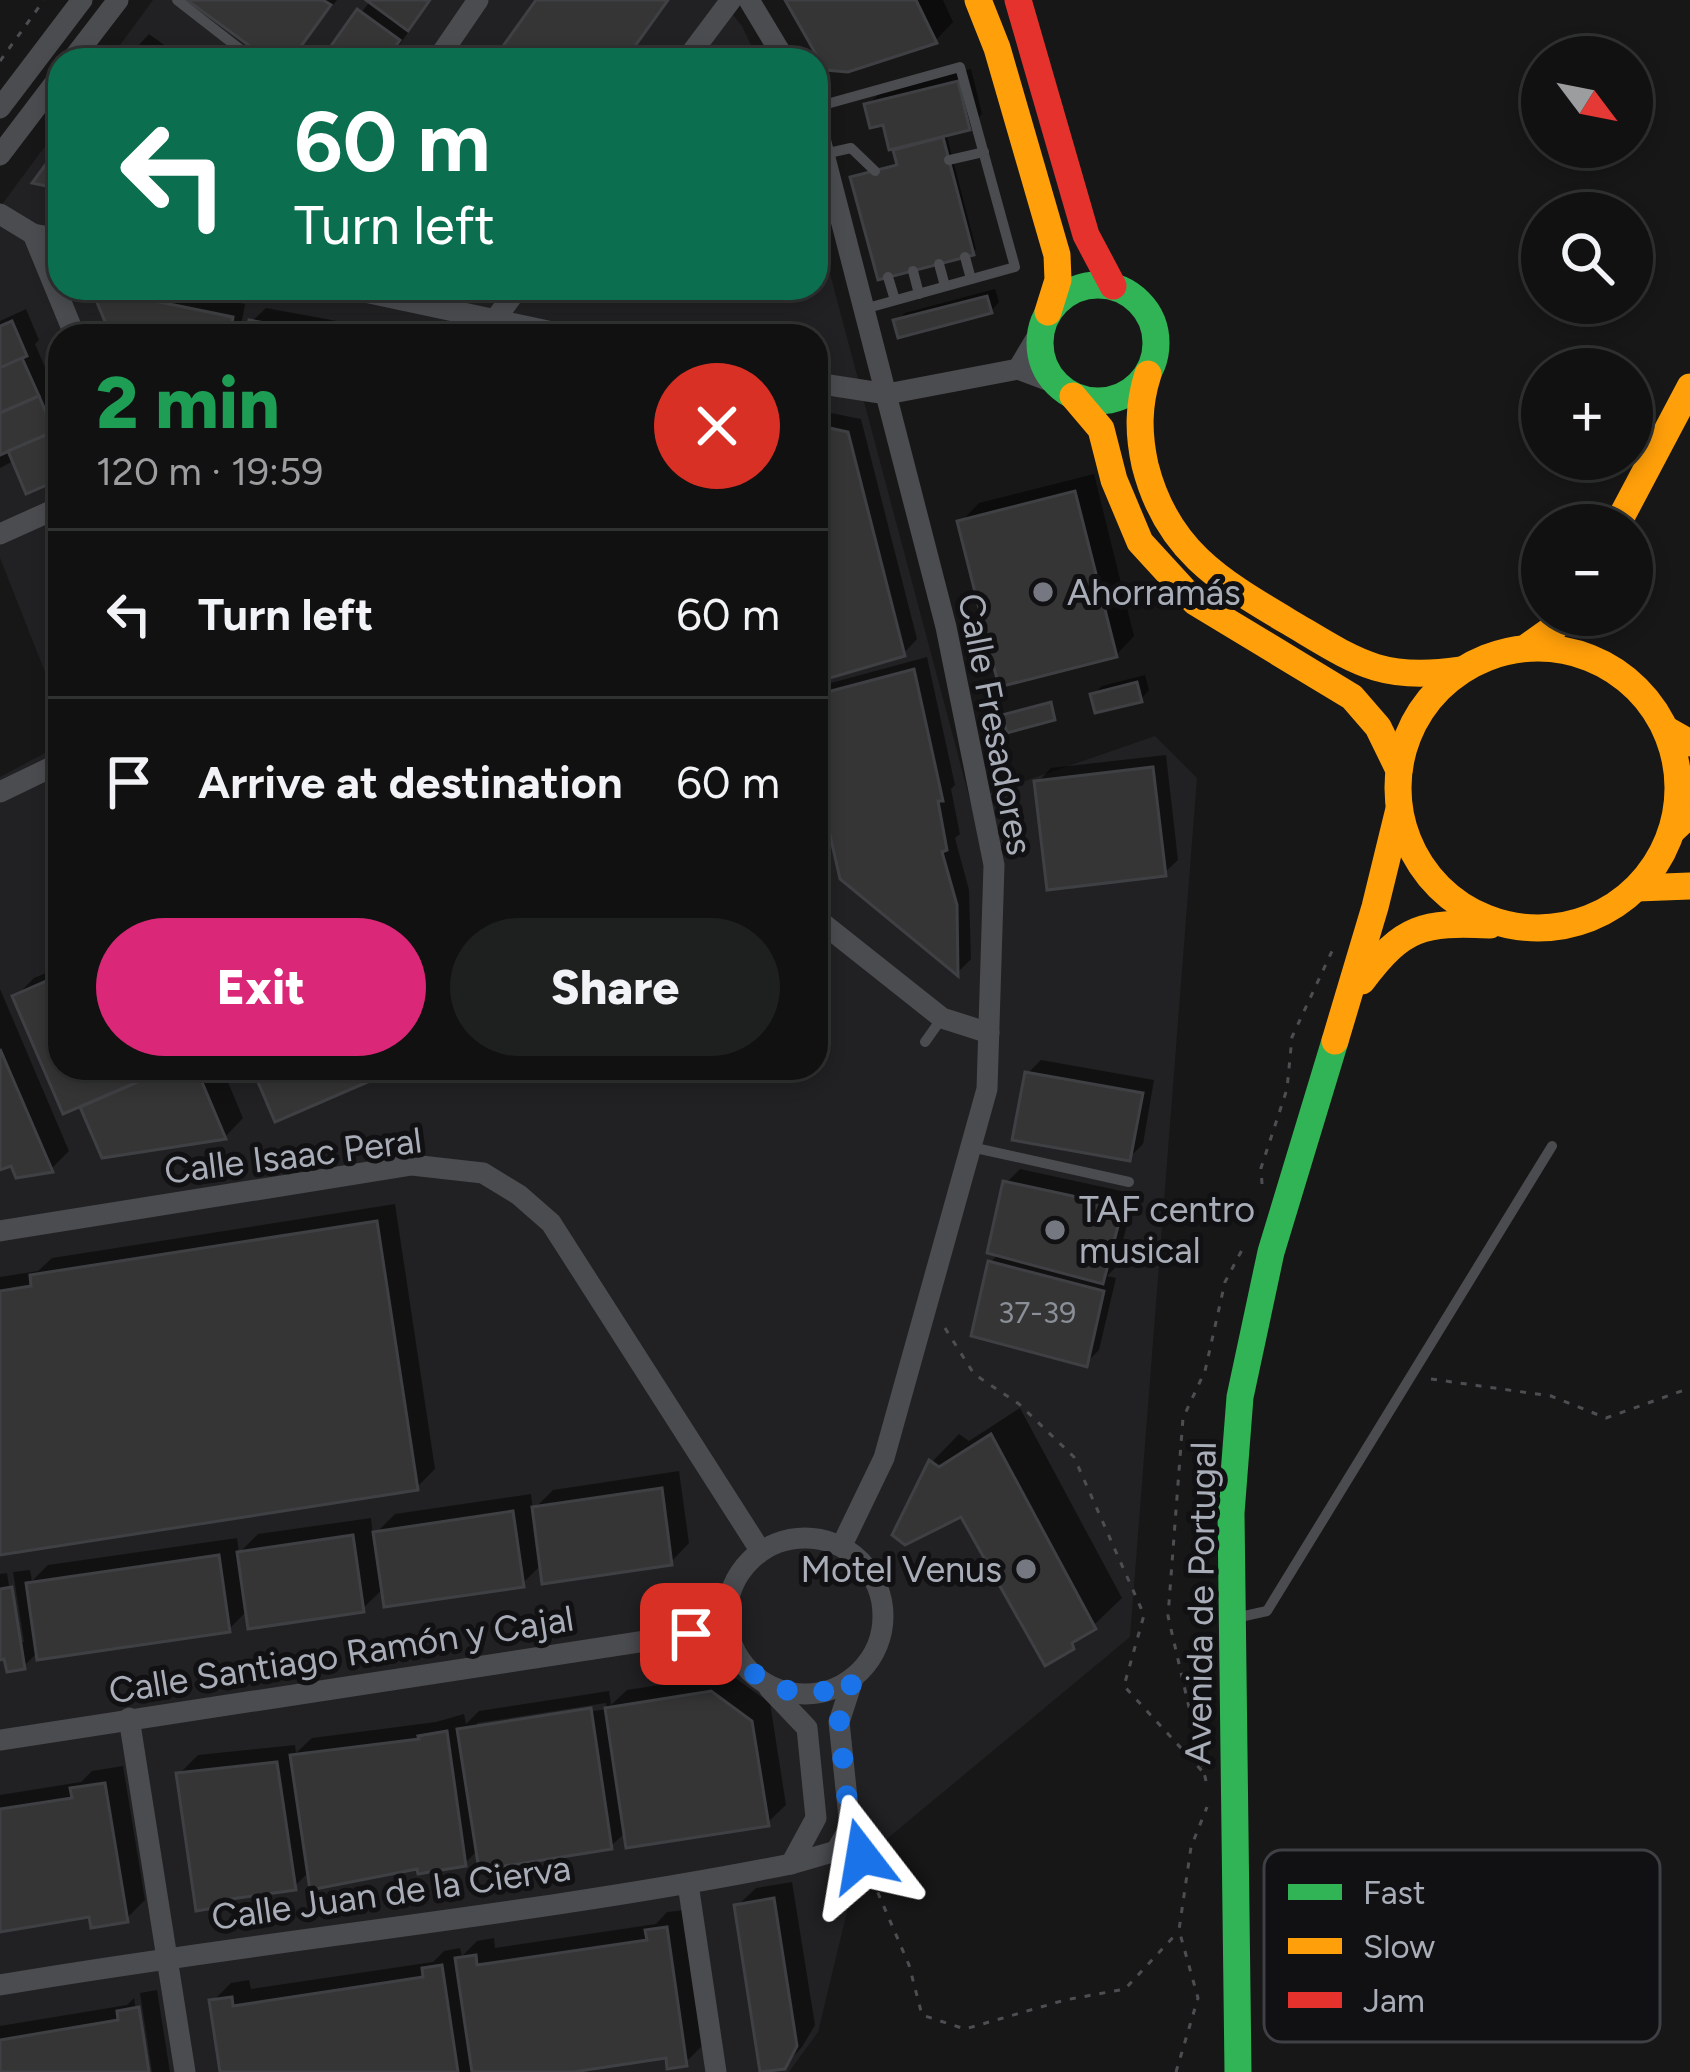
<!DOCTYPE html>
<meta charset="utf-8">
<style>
body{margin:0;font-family:Figtree,sans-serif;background:#1e1f1f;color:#f1f3f6;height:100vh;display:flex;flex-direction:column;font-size:45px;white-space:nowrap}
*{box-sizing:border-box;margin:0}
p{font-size:39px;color:#9c9d9f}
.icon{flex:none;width:66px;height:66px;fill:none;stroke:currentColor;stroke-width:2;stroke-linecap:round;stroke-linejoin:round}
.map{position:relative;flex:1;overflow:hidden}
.details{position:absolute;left:48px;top:324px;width:780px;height:756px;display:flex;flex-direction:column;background:#111;border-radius:36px;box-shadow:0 6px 18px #0003,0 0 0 3px #303131}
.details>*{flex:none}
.top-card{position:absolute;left:48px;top:48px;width:780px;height:252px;border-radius:36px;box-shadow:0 6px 18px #0003,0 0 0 3px #303131;background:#0b6e4f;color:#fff;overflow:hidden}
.needle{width:78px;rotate:122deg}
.buttons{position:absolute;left:1521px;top:36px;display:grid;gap:24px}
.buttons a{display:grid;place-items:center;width:132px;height:132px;border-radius:50%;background:#111;box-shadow:0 6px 18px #0003,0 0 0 3px #303131;font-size:60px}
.pin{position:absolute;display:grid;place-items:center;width:102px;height:102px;color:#fff;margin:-51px;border-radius:24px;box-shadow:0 6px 18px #0006}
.me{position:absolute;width:132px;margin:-66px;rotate:346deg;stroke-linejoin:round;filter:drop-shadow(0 0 9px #0008)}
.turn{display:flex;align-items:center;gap:42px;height:252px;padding:0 48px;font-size:54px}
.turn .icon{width:156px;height:156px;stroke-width:2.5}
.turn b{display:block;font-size:84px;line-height:102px}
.round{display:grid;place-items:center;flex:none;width:126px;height:126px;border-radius:63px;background:#1e1f1f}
.head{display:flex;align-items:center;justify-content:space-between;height:204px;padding:0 48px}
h1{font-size:72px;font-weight:800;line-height:90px;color:#1e9e55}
.action{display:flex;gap:24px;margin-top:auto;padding:24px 48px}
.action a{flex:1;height:138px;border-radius:72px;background:#db2777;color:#fff;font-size:48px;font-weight:800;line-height:138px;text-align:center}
.action a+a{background:#1e1f1f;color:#f1f3f6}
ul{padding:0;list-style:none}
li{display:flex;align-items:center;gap:36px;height:168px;padding:0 48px;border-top:3px solid #303131}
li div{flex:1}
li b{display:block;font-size:45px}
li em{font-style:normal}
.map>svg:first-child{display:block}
.built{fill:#212123}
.shadow{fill:#0007;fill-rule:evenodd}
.building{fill:#353536;stroke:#3f4043;stroke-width:3}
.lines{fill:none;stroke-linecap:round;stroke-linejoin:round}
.path{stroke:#4d4e52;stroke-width:3;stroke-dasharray:6 9;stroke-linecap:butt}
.lane{stroke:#4b4c50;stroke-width:10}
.street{stroke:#4b4c50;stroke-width:21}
.fast{stroke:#30b455;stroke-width:27}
.slow{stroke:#ff9f0a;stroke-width:27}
.jam{stroke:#e5322d;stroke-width:27}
.route{stroke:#1a73e8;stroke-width:21;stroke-dasharray:0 37.8}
.poi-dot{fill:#757880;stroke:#111113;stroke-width:4.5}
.labels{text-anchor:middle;stroke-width:10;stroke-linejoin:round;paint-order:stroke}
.number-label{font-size:30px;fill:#8b8f98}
.poi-label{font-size:36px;fill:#a8adb8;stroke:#111113;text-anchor:start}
.street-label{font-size:36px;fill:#a8adb8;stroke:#111113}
.key{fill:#111113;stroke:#3e4045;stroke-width:3}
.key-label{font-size:33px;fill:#a8adb8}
</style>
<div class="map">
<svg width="1690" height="2072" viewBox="0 0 1690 2072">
<rect width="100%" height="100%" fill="#171717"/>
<g class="built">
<polygon points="153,0 721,0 742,26 758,60 109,60"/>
<polygon points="60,126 60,288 816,288 816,221 970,800 1155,736 1197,778 1130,1637 859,1862 818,2032 789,2072 0,2072 0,777 60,745 60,1068 816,1068 816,336 60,336 60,710 0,558 0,207"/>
</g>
<g class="shadow">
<polygon points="193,0 337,0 289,60 274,60"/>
<polygon points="371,0 432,0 388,60 325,60"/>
<polygon points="788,0 943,0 953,22 935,41"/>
<polygon points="149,34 185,60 125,60"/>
<polygon points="971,69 982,114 968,128 946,133 976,249 972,252 854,178 900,164 896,150 903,144 867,105 881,92"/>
<polygon points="94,288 168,288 245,304 239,336 115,336"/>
<polygon points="995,289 999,302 991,311 897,321 905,313"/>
<polygon points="266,308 419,336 249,336 252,321"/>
<polygon points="26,309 39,340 35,344 60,402 60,476 15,460 0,468 0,321"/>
<polygon points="816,410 861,419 917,639 904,653 816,679"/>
<polygon points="1094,474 1134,636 1116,655 961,522 979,503"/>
<polygon points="927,657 955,785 951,789 960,834 955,838 969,890 971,959 958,972 843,877 816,760 816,687"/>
<polygon points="1145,675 1149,690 1141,699 1094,694 1102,686"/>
<polygon points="1166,755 1178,860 1164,873 1038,782 1051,768"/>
<polygon points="60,967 60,1068 222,1068 243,1118 225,1137 104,1155 82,1103 15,997 34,978"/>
<polygon points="0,989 69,1151 51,1169 13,1162 0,1167"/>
<polygon points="1041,1060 1154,1080 1143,1144 1129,1158 1027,1074"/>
<polygon points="1020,1169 1135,1194 1116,1267 1107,1276 1116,1278 1099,1350 1086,1363 991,1262 999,1253 1006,1183"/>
<polygon points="395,1204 435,1469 417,1487 0,1552 0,1277 38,1271 52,1258"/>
<polygon points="1020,1408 1122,1598 1072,1646 963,1513 896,1534 932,1462 959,1434 969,1441"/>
<polygon points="679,1471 689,1543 671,1562 542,1564 522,1584 384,1588 362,1609 248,1610 229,1629 39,1651 23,1667 7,1656 0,1657 0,1574 7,1573 18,1642 24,1642 13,1572 30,1570 32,1581 48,1565 237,1538 239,1553 258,1534 371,1518 373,1536 395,1514 531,1494 533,1510 553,1490"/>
<path d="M730 1674 770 1703 786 1805 767 1823 627 1831 611 1846 478 1850 465 1863 310 1871 294 1887 238 1895 230 1903 179 1774 198 1755 295 1745 296 1753 312 1738 436 1722 464 1714 466 1724 479 1711 609 1691 611 1705 627 1690ZM606 1703 607 1709 477 1729V1723Z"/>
<polygon points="123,1766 145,1900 126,1919 91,1914 0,1929 0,1795 81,1782 92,1771"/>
<polygon points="792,1882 815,2025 802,2047 783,2067 737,1906 756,1888"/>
<polygon points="685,1910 704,2044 685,2063 668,2055 553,2072 223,2072 213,2001 231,1983 249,1980 251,1989 433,1962 444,1951 460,1948 462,1956 477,1941 494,1938 495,1948 656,1924 667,1912"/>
<polygon points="157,1990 170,2072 152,2072 140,1993"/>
<polygon points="134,1998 146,2072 0,2072 0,2026 127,2005"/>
</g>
<g class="building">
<polygon points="187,0 323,0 331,5 291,60 269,60"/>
<polygon points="366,0 430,0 408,31"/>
<polygon points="536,0 668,0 625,60 493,60"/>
<polygon points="785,0 916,0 937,43 848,72 825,70"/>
<polygon points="357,9 400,40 386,60 321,60"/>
<polygon points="958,81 970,130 889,150 883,125 870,128 864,104"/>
<polygon points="943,137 974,255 878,280 850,177 897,165 893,150"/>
<polygon points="60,145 60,189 32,183"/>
<polygon points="91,288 233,317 230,336 111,336"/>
<polygon points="987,296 992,313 898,338 893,320"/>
<polygon points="249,320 337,336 246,336"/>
<polygon points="12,321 27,356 0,368 0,326"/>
<polygon points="22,358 39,396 0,413 0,368"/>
<polygon points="39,396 54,431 0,455 0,413"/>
<polygon points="816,425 848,432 905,656 816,682"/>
<polygon points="60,429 60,479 26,494 8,451"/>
<polygon points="1075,491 1117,657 999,687 957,521"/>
<polygon points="914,669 943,801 938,801 947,850 942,852 957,905 958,976 840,879 816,773 816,695"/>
<polygon points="1137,682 1142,702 1095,713 1090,694"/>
<polygon points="1051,702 1055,720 1007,733 1002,715"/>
<polygon points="1153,767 1166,876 1047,890 1034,781"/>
<polygon points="60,975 60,1068 170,1068 63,1114 12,996"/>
<polygon points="0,1049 53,1172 16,1178 11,1166 0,1170"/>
<polygon points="170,1068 196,1068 226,1139 102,1158 80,1107"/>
<polygon points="252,1068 400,1068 275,1122"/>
<polygon points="1025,1072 1143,1093 1130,1161 1012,1140"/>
<polygon points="1003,1181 1123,1207 1103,1284 987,1253"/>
<polygon points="377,1221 418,1490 0,1555 0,1291 31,1286 30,1275"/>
<polygon points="988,1261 1104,1291 1087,1367 971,1336"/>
<polygon points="991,1434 1096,1629 1072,1643 1074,1649 1045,1666 961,1517 905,1545 892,1535 929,1460 939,1467"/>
<polygon points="662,1488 672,1565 542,1584 532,1507"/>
<polygon points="513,1511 524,1587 384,1607 373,1532"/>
<polygon points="353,1535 364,1612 248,1629 237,1552"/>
<polygon points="219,1555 230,1632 37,1660 26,1583"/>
<polygon points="12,1587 25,1669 7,1672 4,1659 0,1660 0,1589"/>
<polygon points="711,1691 752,1721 769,1826 626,1848 605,1708"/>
<polygon points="591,1708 612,1849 479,1870 457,1729"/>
<polygon points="447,1731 466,1866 418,1874 417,1869 310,1890 290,1755 419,1739 418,1736"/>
<polygon points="277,1762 296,1890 231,1899 232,1905 196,1911 176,1773"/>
<polygon points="105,1783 128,1922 91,1928 89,1917 0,1932 0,1809 72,1798 70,1788"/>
<polygon points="774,1898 797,2046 785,2069 760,2072 734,1905"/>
<polygon points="667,1927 687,2066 667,2069 666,2058 573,2072 472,2072 455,1958 476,1955 477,1965 647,1940 645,1930"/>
<polygon points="442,1965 458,2072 220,2072 209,2000 232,1997 233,2006 423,1977 422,1968"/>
<polygon points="139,2007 149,2072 0,2072 0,2040 118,2020 117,2011"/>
</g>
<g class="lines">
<g class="path">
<polyline points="0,61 44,0"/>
<polyline points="1262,1184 1261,1168 1287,1089 1292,1037 1333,949"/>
<polyline points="945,1328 974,1374 1019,1404 1074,1457 1144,1615 1124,1686 1203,1772"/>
<polyline points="1431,1379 1551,1396 1606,1418 1690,1388"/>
<polyline points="1206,1781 1168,1616 1183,1418 1205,1371 1225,1282 1243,1248"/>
<polyline points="860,1851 909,1965 922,2015 965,2029 1065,2000 1125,1989 1178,1932"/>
<polyline points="1176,2072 1198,1998 1179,1930 1191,1847 1207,1807"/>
</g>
<g class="lane">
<polyline points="177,0 254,60"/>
<polyline points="816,107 960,67 1015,267 864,309"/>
<polyline points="824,154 851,148 875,171"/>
<polyline points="949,160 984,152"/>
<polyline points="965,257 971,279"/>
<polyline points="939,264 945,286"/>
<polyline points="913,271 919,294"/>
<polyline points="888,277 895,300"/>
<polyline points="925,1042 942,1018"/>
<polyline points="971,1147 1129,1182"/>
<polyline points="1240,1617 1267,1611 1552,1146"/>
</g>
<g class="street">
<polyline points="749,0 785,60"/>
<polyline points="72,60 118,0"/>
<polyline points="437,60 478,0"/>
<polyline points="686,60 731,0"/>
<polyline points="0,108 82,0"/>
<polyline points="816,123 946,627 994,865 987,1089 884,1458 842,1545"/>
<polyline points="0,155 60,76"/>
<polyline points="0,214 33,234 60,239"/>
<polyline points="33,234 75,336"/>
<polyline points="346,288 571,336"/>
<polyline points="483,336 518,288"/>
<polyline points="1018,369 1040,332"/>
<polyline points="1018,369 1055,383"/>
<polyline points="816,383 887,394 1018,369"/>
<polyline points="0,534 60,507"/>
<polyline points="0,792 60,763"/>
<polyline points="816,918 942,1018 989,1033"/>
<polyline points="0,1231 412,1165 483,1173 519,1195 551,1223 760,1550"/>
<circle cx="805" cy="1616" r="78"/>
<polyline points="728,1593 691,1634 738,1659"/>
<polyline points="769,1688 807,1728 816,1818 791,1864 836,1851 850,1827 839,1722 853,1679"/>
<polyline points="129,1718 185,2072"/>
<polyline points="0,1740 691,1634"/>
<polyline points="688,1884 716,2072"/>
<path d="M0 1985C263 1940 529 1916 791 1864"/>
</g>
<g class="fast">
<circle cx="1098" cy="343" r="58"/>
<polyline points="1238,2072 1231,1513 1240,1397 1271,1252 1335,1041"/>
</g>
<g class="slow">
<polyline points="978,0 997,48 1057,255 1058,280 1048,312"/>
<path d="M1148 374C1138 405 1138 433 1145 465 1166 549 1218 580 1289 622 1355 661 1380 682 1460 670"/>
<polyline points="1073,396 1101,429 1114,480 1140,542 1195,602 1352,697 1378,727 1399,770"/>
<polyline points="1617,525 1690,387"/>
<polyline points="1527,647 1555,627 1563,615"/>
<circle cx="1538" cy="788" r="140"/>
<polyline points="1667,730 1690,743"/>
<polyline points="1673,830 1690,814"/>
<polyline points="1637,888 1690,886"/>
<path d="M1362 981C1403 926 1423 922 1490 925"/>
<polyline points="1335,1041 1375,907 1399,809"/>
</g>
<polyline class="jam" points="1018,0 1086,235 1113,286"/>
</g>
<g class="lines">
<polyline class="route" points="691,1634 738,1659 769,1687 815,1695 853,1679 839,1722 850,1827 862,1856"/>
</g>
<g class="poi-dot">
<circle cx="1043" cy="592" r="12"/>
<circle cx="1055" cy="1230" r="12"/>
<circle cx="1026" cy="1569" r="12"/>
</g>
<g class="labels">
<g class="number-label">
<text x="1037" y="1323">37-39</text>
</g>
<g class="poi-label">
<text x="1067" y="605">Ahorramás</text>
<text x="1079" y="1222">TAF centro<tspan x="1079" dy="41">musical</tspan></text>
<text x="1002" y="1582" text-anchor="end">Motel Venus</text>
</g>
<g class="street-label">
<text transform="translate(996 724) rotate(79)" y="13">Calle Fresadores</text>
<text transform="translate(293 1155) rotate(-7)" y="13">Calle Isaac Peral</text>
<text transform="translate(1200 1603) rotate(-89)" y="13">Avenida de Portugal</text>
<text transform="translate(341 1654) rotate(-9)" y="13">Calle Santiago Ramón y Cajal</text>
<text transform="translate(391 1892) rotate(-8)" y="13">Calle Juan de la Cierva</text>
</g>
</g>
<rect x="1264" y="1850" width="396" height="192" rx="18" class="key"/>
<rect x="1288" y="1884" width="54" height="16" fill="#30b455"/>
<rect x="1288" y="1938" width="54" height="16" fill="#ff9f0a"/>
<rect x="1288" y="1992" width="54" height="16" fill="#e5322d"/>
<g class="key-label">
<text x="1363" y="1904">Fast</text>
<text x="1363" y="1958">Slow</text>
<text x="1363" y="2012">Jam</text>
</g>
</svg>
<div class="buttons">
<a><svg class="needle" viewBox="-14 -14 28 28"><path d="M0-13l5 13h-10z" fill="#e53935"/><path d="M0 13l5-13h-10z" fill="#9c9d9f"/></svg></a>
<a><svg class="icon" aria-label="search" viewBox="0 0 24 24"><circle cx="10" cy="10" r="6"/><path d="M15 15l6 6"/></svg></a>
<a>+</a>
<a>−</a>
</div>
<div class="pin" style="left:691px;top:1634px;background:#d93025"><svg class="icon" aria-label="arrive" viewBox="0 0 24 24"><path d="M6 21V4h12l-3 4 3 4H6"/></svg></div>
<svg class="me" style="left:862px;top:1856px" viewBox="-20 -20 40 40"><path d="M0-17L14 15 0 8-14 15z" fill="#1a73e8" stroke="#fff" stroke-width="4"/></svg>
<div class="top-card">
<div class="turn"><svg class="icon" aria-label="left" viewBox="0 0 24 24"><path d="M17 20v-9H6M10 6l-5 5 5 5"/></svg><div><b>60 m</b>Turn left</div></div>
</div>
<section class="details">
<div class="head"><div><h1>2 min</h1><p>120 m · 19:59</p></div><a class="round" style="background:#d93025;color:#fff"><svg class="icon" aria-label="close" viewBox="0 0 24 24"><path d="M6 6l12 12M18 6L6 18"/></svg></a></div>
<ul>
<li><svg class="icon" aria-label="left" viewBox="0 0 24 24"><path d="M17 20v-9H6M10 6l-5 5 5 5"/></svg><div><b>Turn left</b></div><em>60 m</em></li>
<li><svg class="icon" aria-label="arrive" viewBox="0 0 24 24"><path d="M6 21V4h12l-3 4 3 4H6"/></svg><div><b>Arrive at destination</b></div><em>60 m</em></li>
</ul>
<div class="action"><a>Exit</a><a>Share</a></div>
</section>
</div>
